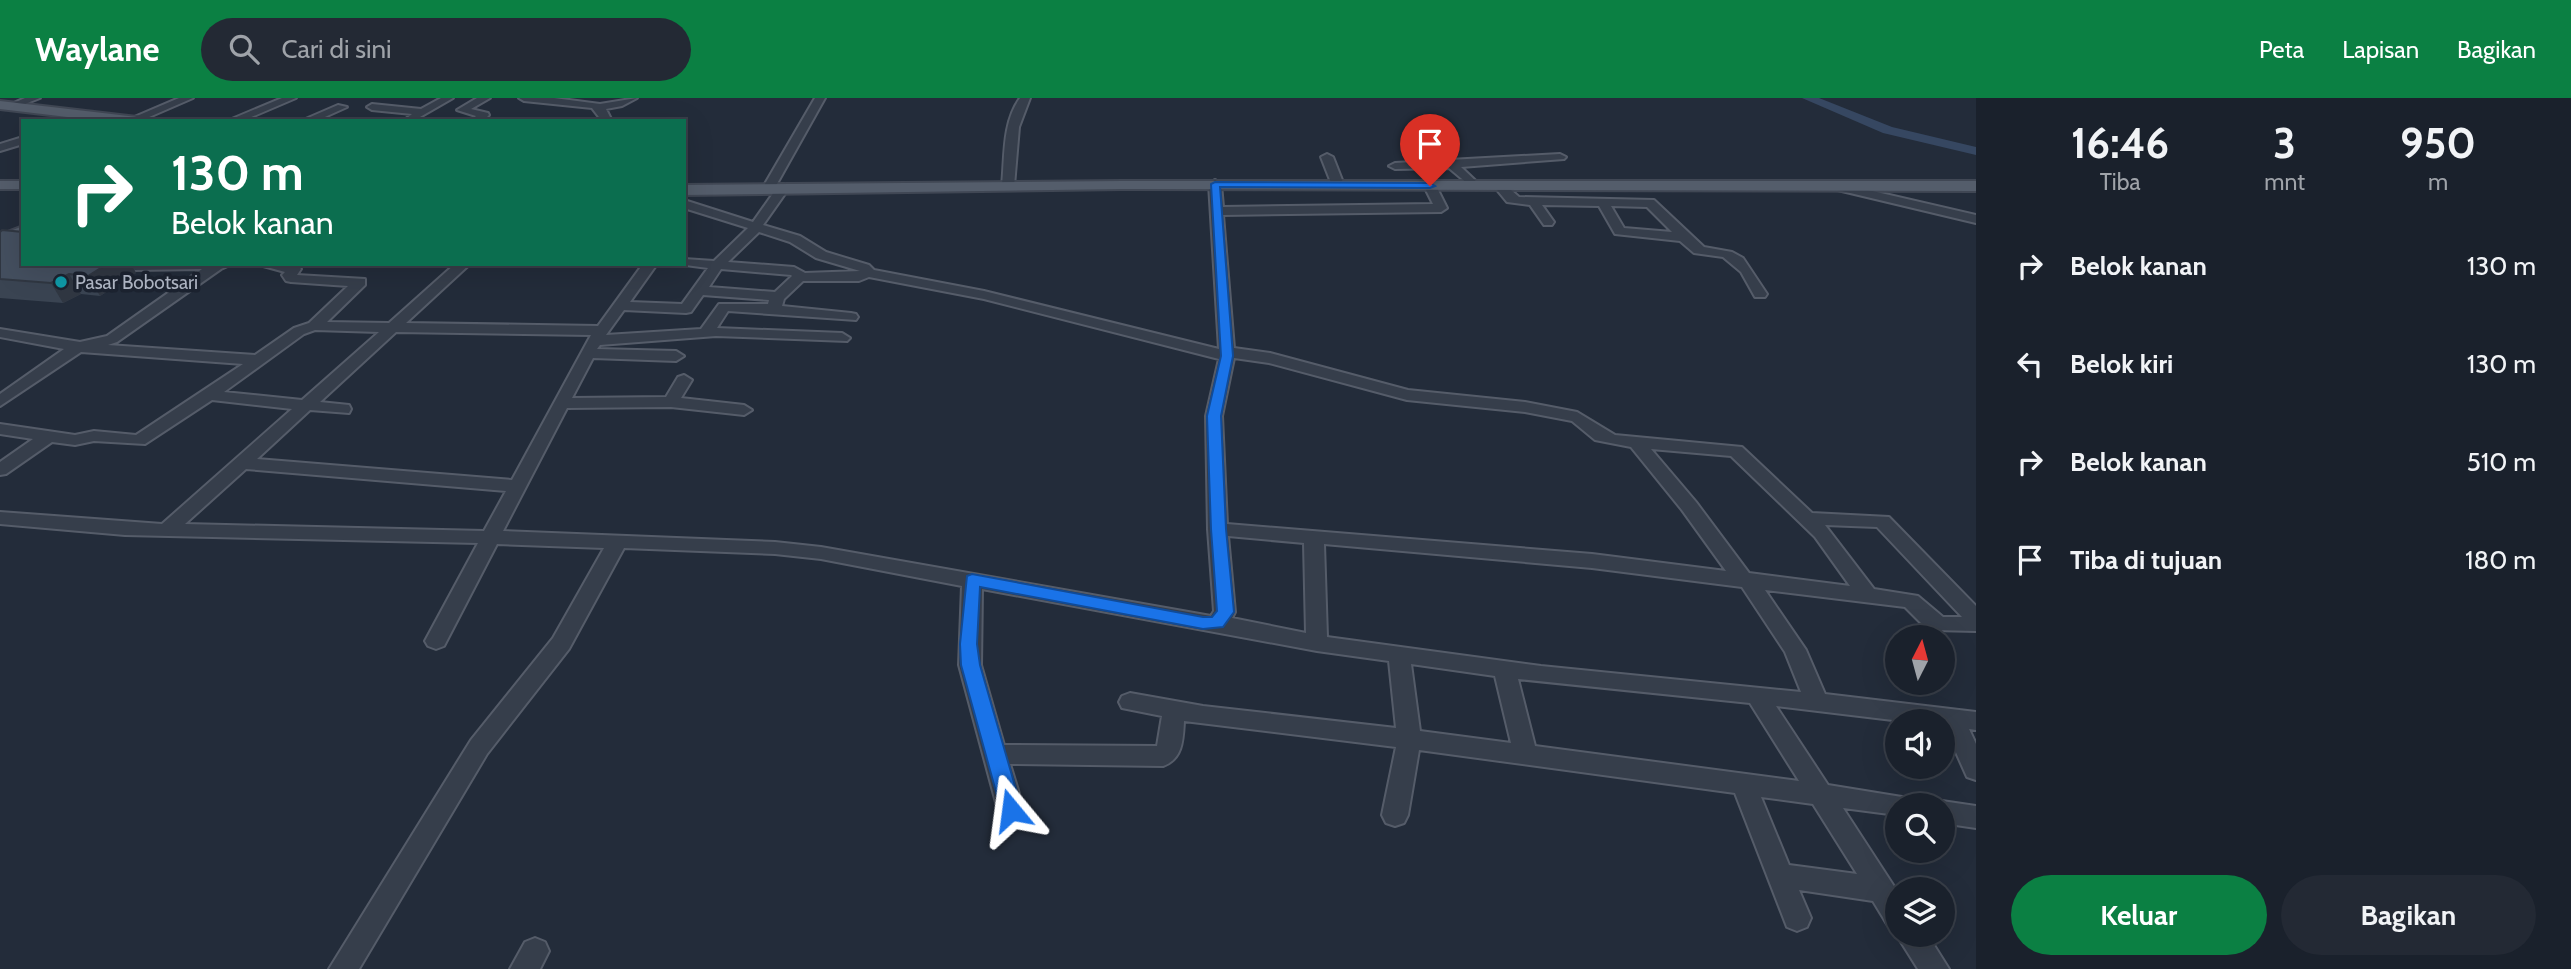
<!DOCTYPE html>
<html lang="id">
<style>
body{margin:0;font-family:Cabin,sans-serif;background:#232934;color:#f1f3f6;height:100vh;display:flex;flex-direction:column;font-size:26px;white-space:nowrap}
*{box-sizing:border-box;margin:0}
p{font-size:23px;color:#9fa3a9}
.icon{flex:none;width:38px;height:38px;fill:none;stroke:currentColor;stroke-width:2;stroke-linecap:round;stroke-linejoin:round}
.map{position:relative;flex:1;overflow:hidden}
.drawer{display:flex;flex-direction:column;background:#1a212c;width:595px}
.drawer>*{flex:none}
.guide{position:absolute;left:21px;top:21px;width:665px;height:147px;border-radius:0px;box-shadow:0 7px 28px #0002,0 0 0 2px #383e48;background:#0b6e4f;color:#fff;overflow:hidden}
.needle{width:46px;rotate:6deg}
.tools{position:absolute;left:1885px;top:527px;display:grid;gap:14px}
.tools a{display:grid;place-items:center;width:70px;height:70px;border-radius:50%;background:#1a212c;box-shadow:0 7px 28px #0002,0 0 0 2px #383e48;font-size:35px}
.pin{position:absolute;display:grid;place-items:center;width:60px;height:60px;color:#fff;margin:-72px -30px;border-radius:50% 50% 50% 0;rotate:-45deg;box-shadow:0 0 7px #0007}
.pin .icon{rotate:45deg}
.me{position:absolute;width:77px;margin:-38px;rotate:344deg;stroke-linejoin:round;filter:drop-shadow(0 0 5px #0008)}
.turn{display:flex;align-items:center;gap:24px;height:147px;padding:0 35px;font-size:32px}
.turn .icon{width:91px;height:91px;stroke-width:2.5}
.turn b{display:block;font-size:49px;line-height:60px}
.eta{display:flex;justify-content:space-evenly;align-items:center;height:119px;text-align:center}
.eta b{font-size:42px;font-weight:800;line-height:49px}
.cta{display:flex;gap:14px;margin-top:auto;padding:14px 35px}
.cta a{flex:1;height:80px;border-radius:42px;background:#0b8043;color:#fff;font-size:28px;font-weight:800;line-height:80px;text-align:center}
.cta a+a{background:#232934;color:#f1f3f6}
ul{padding:0;list-style:none}
li{display:flex;align-items:center;gap:21px;height:98px;padding:0 35px}
li div{flex:1}
li b{display:block;font-size:26px}
li em{font-style:normal}
header{display:flex;align-items:center;gap:42px;box-sizing:border-box;height:98px;padding:0 35px;background:#0b8043;color:#fff}
header strong{font-size:33px}
nav{display:flex;gap:38px;margin-inline-start:auto;font-size:24px}
.search{width:490px;height:63px;background:#232934;display:flex;align-items:center;gap:18px;box-sizing:border-box;padding:0 24px;border-radius:38px;color:#9fa3a9;font-size:26px}
main{display:flex;flex:1;min-height:0}
.map>svg:first-child{display:block}
.lines{fill:none;stroke-linecap:round;stroke-linejoin:round}
.river{fill:#364761;fill-rule:evenodd}
.minor-casing{stroke:#555c69;stroke-width:4}
.major-casing{stroke:#404754;stroke-width:4}
.minor{fill:#363e4b;fill-rule:evenodd}
.major{fill:#545d6b;fill-rule:evenodd}
.wall{fill:#3a4452}
.shaded-wall{fill:#303742}
.building{fill:#444f5f;stroke:#303742;stroke-width:2}
.route{fill:#1a73e8;stroke:#114b97;stroke-width:2}
.culture-dot{fill:#0f9aa8;stroke:#1c2330;stroke-width:2.5}
.labels{text-anchor:middle;stroke-width:7;stroke-linejoin:round;paint-order:stroke}
.far-poi-label{font-size:19px;fill:#b2b9c7;stroke:#1c2330;text-anchor:start}
</style>
<header>
<strong>Waylane</strong>
<div class="search"><svg class="icon" aria-label="search" viewBox="0 0 24 24"><circle cx="10" cy="10" r="6"/><path d="M15 15l6 6"/></svg>Cari di sini</div>
<nav><a>Peta</a><a>Lapisan</a><a>Bagikan</a></nav>
</header>
<main>
<div class="map">
<svg width="1976" height="871" viewBox="0 0 1976 871">
<rect width="100%" height="100%" fill="#232c3a"/>
<g class="lines">
<polygon class="river" points="1802,0 1819,0 1892,29 1976,49 1976,57 1883,35"/>
<defs>
<g id="minor">
<polygon points="25,0 40,0 12,11 7,8"/>
<polygon points="179,0 193,0 140,23 125,23"/>
<polygon points="282,0 296,0 242,23 227,23"/>
<polygon points="441,0 453,0 413,23 407,20 412,16 372,12 367,9 372,6 421,11"/>
<polygon points="477,0 490,0 471,11 488,15 489,17 483,23 471,23 476,18 457,12"/>
<polygon points="519,0 554,0 600,6 637,0 622,8 606,11 612,23 602,23 592,10 524,3"/>
<polygon points="815,0 825,0 774,91 764,94 762,91"/>
<path d="M1020 0H1030L1019 29 1014 88 1008 92 1002 88C1005 59 1002 25 1020 0Z"/>
<polygon points="338,7 347,9 316,23 301,23"/>
<polygon points="76,17 80,18 80,22 64,23"/>
<polygon points="23,39 23,46 0,53 0,46"/>
<polygon points="1327,56 1333,59 1344,87 1342,89 1332,87 1321,59"/>
<polygon points="1560,56 1566,59 1564,61 1461,69 1480,87 1474,91 1449,70 1395,71 1389,68 1395,65"/>
<path d="M1215 82 1221 86 1223 109 1433 106 1424 88 1430 84 1436 88 1447 110 1441 114 1223 117 1234 250 1270 255 1408 292 1525 304 1577 314 1615 337 1742 349 1812 415 1889 419 1976 508V533L1933 532 1923 527 1905 509 1765 492 1806 552 1825 596 1976 614V632L1969 631 1976 646V682L1967 679 1942 623H1901L1776 608 1828 687 1908 700 1912 707H1897V717L1843 710 1897 793V830L1887 826 1873 803 1799 792 1811 820 1807 829 1797 833 1787 829 1735 695 1419 652 1408 717 1404 725 1395 728 1386 725 1382 717 1396 649 1184 623C1183 641 1183 661 1163 668L1010 666 1024 712 1020 719 1011 723 1002 719 998 712 959 567 962 488 821 461 775 456 624 450 569 551 487 656 359 871H329L471 642 553 540 604 450 497 446 444 548 436 551 428 548 425 543 478 445 125 437 0 426V414L162 426 292 311 212 302 145 346 94 343 75 347 52 344 6 376 0 377V364L33 341 0 336V326L75 337 94 333 136 337 243 266 81 254 0 308V296L64 251 0 239V231L80 244 107 238 202 171 135 172 130 171 129 166H232L221 171 117 244 108 247 255 257 294 230 309 225 348 188 291 184 286 183 282 177 285 174 256 166 299 168 301 171 297 177 365 181V187L327 224 389 225 455 166H470L406 225 598 228 643 166H657L630 204 682 206 708 170 678 166H684V161L714 163 748 130 684 110V102L753 124 779 87 783 86 789 90 763 127 800 138 826 154 869 167 874 172 984 193 1219 251 1209 86ZM759 134 790 144 816 160 860 173 805 175 794 169 728 164ZM721 171 791 177 792 178 775 194 709 189ZM869 179 984 201 1219 261 1206 318 1208 431 1214 513 1211 518 821 449 775 444 503 433 567 310 671 309 744 317 752 312 744 307 681 300 692 282 684 277 678 279 666 299 572 300 593 260 676 263 684 258 676 253 597 251 600 247 716 238 847 243 850 240 842 235 717 230 728 213 856 222 858 219 856 216 851 215 782 208 784 201 803 183H859ZM703 197 769 202 768 206H719L701 231 606 237 624 212 686 215 691 214ZM315 232 379 234 302 302 224 294 304 236ZM396 234 591 237 512 382 257 361 310 312 349 315 351 311 349 307 320 304ZM1234 260 1269 265 1407 302 1525 314 1572 323 1595 342 1631 349 1682 412 1726 473 1592 456 1227 426 1222 318ZM1651 351 1731 358 1815 439 1850 488 1749 475 1696 404ZM246 371 506 393 484 433 185 426ZM1825 427 1877 429 1962 519H1943L1918 498 1874 491ZM1228 438 1304 445 1306 535 1232 520 1235 514ZM1324 446 1592 470 1742 489 1785 554 1801 594 1541 568 1327 539ZM982 491 1317 553 1389 563 1396 630 1203 608 1130 595 1122 598 1119 604 1122 610 1162 618 1157 648 1004 647 981 567ZM1411 566 1495 578 1511 645 1420 633ZM1518 581 1750 605 1799 683 1535 648ZM1761 699 1813 706 1857 776 1789 767Z"/>
<polygon points="1829,83 1976,117 1976,125 1825,89 1823,87"/>
<path d="M1495 85H1503L1519 99 1654 102 1704 149 1732 154 1743 160 1767 196 1765 199H1755L1741 174 1723 159 1694 155 1680 143 1615 136 1599 108 1542 107 1554 124 1552 127H1544L1530 107 1507 104 1493 87ZM1611 108 1647 109 1672 134 1624 130Z"/>
<polygon points="1942,703 1976,708 1976,730 1942,725 1942,707 1933,707"/>
<polygon points="1897,834 1897,836 1927,836 1949,871 1918,871 1896,836"/>
<polygon points="535,840 545,844 549,853 540,871 510,871 525,844"/>
</g>
<g id="major">
<polygon points="0,3 137,19 143,23 101,23 0,11"/>
<rect x="0" y="83" width="23" height="8"/>
<polygon points="1122,83 1976,83 1976,93 1122,91 684,97 684,87"/>
<polygon points="23,128 23,139 0,148 0,137"/>
</g>
</defs>
<use href="#minor" class="minor-casing"/>
<use href="#major" class="major-casing"/>
<use href="#minor" class="minor"/>
<use href="#major" class="major"/>
</g>
<polygon class="wall" points="0,134 23,166 131,166 136,175 100,198 81,196 63,205 0,200"/>
<g class="shaded-wall">
<polygon points="103,166 131,166 136,175 100,198 88,178"/>
<polygon points="69,176 81,196 63,205 51,185"/>
</g>
<polygon class="building" points="2,132 23,134 23,166 107,166 88,178 69,176 51,185 0,181 0,134"/>
<polygon class="route" points="1215,84 1430,85 1435,88 1430,90 1220,89 1233,258 1221,318 1226,431 1234,514 1223,529 1203,531 980,489 977,546 980,567 1022,712 1019,718 1011,721 1004,718 1001,712 961,567 960,546 967,478 972,476 1203,519 1212,519 1217,513 1211,431 1207,318 1221,258 1211,86"/>
<circle class="culture-dot" cx="61" cy="184" r="7"/>
<g class="labels">
<g class="far-poi-label">
<text x="75" y="191">Pasar Bobotsari</text>
</g>
</g>
</svg>
<div class="tools">
<a><svg class="needle" viewBox="-14 -14 28 28"><path d="M0-13l5 13h-10z" fill="#e53935"/><path d="M0 13l5-13h-10z" fill="#9fa3a9"/></svg></a>
<a><svg class="icon" aria-label="sound" viewBox="0 0 24 24"><path d="M4 9h4l5-4v14l-5-4H4zM17 9q2 3 0 6"/></svg></a>
<a><svg class="icon" aria-label="search" viewBox="0 0 24 24"><circle cx="10" cy="10" r="6"/><path d="M15 15l6 6"/></svg></a>
<a><svg class="icon" aria-label="layers" viewBox="0 0 24 24"><path d="M12 4l9 5-9 5-9-5zM3 14l9 5 9-5"/></svg></a>
</div>
<div class="pin" style="left:1430px;top:88px;background:#d93025"><svg class="icon" aria-label="arrive" viewBox="0 0 24 24"><path d="M6 21V4h12l-3 4 3 4H6"/></svg></div>
<svg class="me" style="left:1011px;top:712px" viewBox="-20 -20 40 40"><path d="M0-17L14 15 0 8-14 15z" fill="#1a73e8" stroke="#fff" stroke-width="4"/></svg>
<div class="guide">
<div class="turn"><svg class="icon" aria-label="right" viewBox="0 0 24 24"><path d="M7 20v-9h11M14 6l5 5-5 5"/></svg><div><b>130 m</b>Belok kanan</div></div>
</div>
</div>
<section class="drawer">
<div class="eta">
<div><b>16:46</b><p>Tiba</p></div>
<div><b>3</b><p>mnt</p></div>
<div><b>950</b><p>m</p></div>
</div>
<ul>
<li><svg class="icon" aria-label="right" viewBox="0 0 24 24"><path d="M7 20v-9h11M14 6l5 5-5 5"/></svg><div><b>Belok kanan</b></div><em>130 m</em></li>
<li><svg class="icon" aria-label="left" viewBox="0 0 24 24"><path d="M17 20v-9H6M10 6l-5 5 5 5"/></svg><div><b>Belok kiri</b></div><em>130 m</em></li>
<li><svg class="icon" aria-label="right" viewBox="0 0 24 24"><path d="M7 20v-9h11M14 6l5 5-5 5"/></svg><div><b>Belok kanan</b></div><em>510 m</em></li>
<li><svg class="icon" aria-label="arrive" viewBox="0 0 24 24"><path d="M6 21V4h12l-3 4 3 4H6"/></svg><div><b>Tiba di tujuan</b></div><em>180 m</em></li>
</ul>
<div class="cta"><a>Keluar</a><a>Bagikan</a></div>
</section>
</main>
